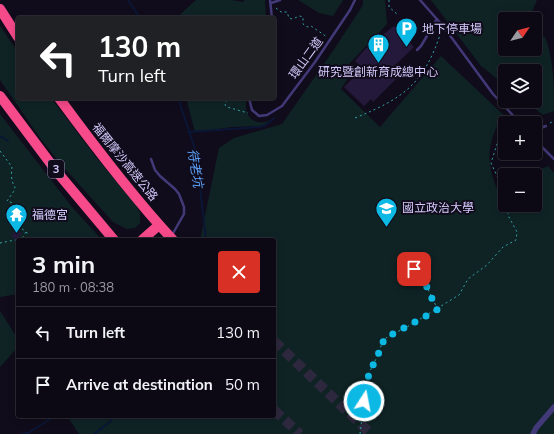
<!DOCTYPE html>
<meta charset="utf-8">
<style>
body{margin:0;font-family:Mulish,"Noto Sans TC",sans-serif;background:#15121d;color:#f1f3f6;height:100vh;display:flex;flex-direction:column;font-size:15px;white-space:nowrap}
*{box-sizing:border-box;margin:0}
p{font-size:13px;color:#9a9aa0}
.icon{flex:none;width:22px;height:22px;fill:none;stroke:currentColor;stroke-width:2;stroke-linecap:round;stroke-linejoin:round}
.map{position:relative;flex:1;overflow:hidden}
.panel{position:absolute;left:16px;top:238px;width:260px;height:180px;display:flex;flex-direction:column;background:#0c0914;border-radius:4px;box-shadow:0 2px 10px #0003,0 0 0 1px #2c2a34}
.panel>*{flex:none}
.hud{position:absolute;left:16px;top:16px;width:260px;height:84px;border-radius:4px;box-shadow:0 2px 10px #0003,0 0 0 1px #2c2a34;background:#202124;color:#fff;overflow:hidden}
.needle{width:26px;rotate:55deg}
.controls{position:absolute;left:498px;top:12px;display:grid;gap:8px}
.controls a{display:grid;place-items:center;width:44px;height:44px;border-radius:4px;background:#0c0914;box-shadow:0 2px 10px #0003,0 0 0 1px #2c2a34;font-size:20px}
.pin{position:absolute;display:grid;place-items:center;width:34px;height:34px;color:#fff;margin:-17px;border-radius:8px;box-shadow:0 2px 6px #0006}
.me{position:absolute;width:44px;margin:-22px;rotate:11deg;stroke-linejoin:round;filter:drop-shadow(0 0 3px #0008)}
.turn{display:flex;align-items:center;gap:14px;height:84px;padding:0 16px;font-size:18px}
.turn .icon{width:52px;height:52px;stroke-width:2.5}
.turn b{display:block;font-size:28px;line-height:34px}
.round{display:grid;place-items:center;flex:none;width:42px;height:42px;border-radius:4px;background:#15121d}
.head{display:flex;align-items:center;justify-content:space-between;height:68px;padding:0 16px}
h1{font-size:24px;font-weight:700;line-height:30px}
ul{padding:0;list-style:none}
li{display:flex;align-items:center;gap:12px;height:52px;padding:0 16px;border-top:1px solid #2c2a34}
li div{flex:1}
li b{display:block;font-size:15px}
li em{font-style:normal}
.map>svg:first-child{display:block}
.green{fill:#0f2325}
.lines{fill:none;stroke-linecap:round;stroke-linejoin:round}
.stream{stroke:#0b1636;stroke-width:2}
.building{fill:#24193b}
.highway-tunnel{stroke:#2d283d;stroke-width:10;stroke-dasharray:10 5;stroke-linecap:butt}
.path{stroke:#32a2a7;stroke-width:1;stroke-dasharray:2 3;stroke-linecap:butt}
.lane{stroke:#423978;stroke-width:2.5}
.street{stroke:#423978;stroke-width:5.5}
.highway{stroke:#f64a8a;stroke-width:10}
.route{stroke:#0cb9e5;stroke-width:7;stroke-dasharray:0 12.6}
.labels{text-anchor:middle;stroke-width:4;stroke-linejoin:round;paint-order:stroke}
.shield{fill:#100c1b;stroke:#9990b8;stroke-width:1}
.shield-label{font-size:11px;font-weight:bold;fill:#d4c9fc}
.poi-label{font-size:12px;fill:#d4c9fc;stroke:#100c1b;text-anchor:start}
.street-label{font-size:12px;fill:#d4c9fc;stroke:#100c1b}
.water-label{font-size:13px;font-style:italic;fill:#5c9ff7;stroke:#100c1b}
</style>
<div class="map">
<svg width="554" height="434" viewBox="0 0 554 434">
<rect width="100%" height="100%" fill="#100c1b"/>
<g class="green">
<polygon points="196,0 231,0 243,2 245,0 265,0 266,18 176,18"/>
<polygon points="298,0 343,0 333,16 319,13"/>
<path d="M363 0H385L387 24 349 64 354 69 341 89 380 127 441 56 512 123H505V127L497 126C482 158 492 179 506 209L514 205H535V175H526L548 166 554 173V434H79L67 416H274V240H200L219 148 234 138 282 124 335 48 363 5Z"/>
<path d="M431 0H537L529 19H505V49H535V35L545 37C554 60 554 87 554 111L543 115 525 101H535V71H505V85L481 66Z"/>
<polygon points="0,26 18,52 18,98 51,98 95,156 137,207 140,213 140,223 135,228 127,229 113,222 59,162 40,138 5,87 0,80"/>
<path d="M186 98H247C242 115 254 128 271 120L264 125 259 126 232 127 195 132Z"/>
<polygon points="0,114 71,206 102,240 18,240 18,294 0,297"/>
<polygon points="0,311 18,339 18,347 0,367"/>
</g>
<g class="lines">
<g class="stream">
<polyline points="128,0 140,18"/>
<polyline points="178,98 196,152 206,240"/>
<polyline points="189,132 259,127 266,125 274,118"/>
<polyline points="0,136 8,141"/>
<polyline points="22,434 28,433 55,416"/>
<polyline points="94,434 111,421 110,416"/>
</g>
</g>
<g class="building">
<polygon points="394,26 414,47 389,71 396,79 373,102 371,99 364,106 344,87 363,68 355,61 366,48"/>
<polygon points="16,229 22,233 16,240 11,236"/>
</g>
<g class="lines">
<g class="highway-tunnel">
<polyline points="274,341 371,434"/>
<polyline points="274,410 300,434"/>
</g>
<g class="path">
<polyline points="389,0 389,7 397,14"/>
<polyline points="276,8 281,12 287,12 289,18 292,19 300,16 303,17 303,24 307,27 311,26 327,37"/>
<polyline points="232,98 226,101 225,105 227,107 248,113"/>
<path d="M355 118C404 98 424 84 441 32"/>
<polyline points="550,123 554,121"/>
<polyline points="505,139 498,141 491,163 498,178 505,204"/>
<path d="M0 151 12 167C11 173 11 182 15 187L14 191 7 201 13 203 9 210 14 213 10 219 26 232 21 240"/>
<polyline points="26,232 30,235"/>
<polyline points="0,243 15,240 18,241"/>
<polyline points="414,269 426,285 437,308"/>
<polyline points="360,434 364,401 369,373 378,355 382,343 387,337 407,327 459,295 468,279 487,265 503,247 516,240 517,232 509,217 505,205"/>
</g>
<g class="lane">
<polyline points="270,0 272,18"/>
<polyline points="420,0 443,26 493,94 520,123"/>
<polyline points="271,3 280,0"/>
<polyline points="417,50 421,46 437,19"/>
<polyline points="249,98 252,110 259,116 267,115 282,106 315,62 350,10 355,0"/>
<polyline points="535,130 546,126"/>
<polyline points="535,140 554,159"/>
<polyline points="151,159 155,170 160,176 175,189 179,194 184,207 184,214 172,235"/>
</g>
<polyline class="street" points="533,434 536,428 554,407"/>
<g class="highway">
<polyline points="0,9 18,37"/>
<polyline points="0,96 57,172 114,240"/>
<path d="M59 98C95 147 132 196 173 240"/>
<polyline points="142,240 159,225"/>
</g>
</g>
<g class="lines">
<polyline class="route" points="364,401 369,373 378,355 382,343 387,337 437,310 426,285 414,269"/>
</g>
<defs>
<symbol id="parking-pin" viewBox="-11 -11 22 30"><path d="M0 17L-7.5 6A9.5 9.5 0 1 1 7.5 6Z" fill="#0cb9e5" stroke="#100c1b"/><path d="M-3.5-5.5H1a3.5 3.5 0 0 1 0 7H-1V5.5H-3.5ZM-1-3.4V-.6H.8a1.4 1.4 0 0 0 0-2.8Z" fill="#fff"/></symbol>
<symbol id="building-pin" viewBox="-11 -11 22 30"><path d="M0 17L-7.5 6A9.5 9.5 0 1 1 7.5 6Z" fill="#0cb9e5" stroke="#100c1b"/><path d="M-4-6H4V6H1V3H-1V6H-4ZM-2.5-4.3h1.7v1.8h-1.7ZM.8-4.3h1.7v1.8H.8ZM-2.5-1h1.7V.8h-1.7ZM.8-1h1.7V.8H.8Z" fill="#fff"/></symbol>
<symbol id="university-pin" viewBox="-11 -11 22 30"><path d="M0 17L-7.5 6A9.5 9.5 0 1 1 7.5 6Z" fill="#0cb9e5" stroke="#100c1b"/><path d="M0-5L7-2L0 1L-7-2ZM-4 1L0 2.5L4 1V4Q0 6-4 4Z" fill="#fff"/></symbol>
<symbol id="temple-pin" viewBox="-11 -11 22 30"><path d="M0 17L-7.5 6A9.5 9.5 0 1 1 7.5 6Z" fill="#0cb9e5" stroke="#100c1b"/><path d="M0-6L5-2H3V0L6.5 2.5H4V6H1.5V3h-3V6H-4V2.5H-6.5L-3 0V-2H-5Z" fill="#fff"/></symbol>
</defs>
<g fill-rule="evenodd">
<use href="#parking-pin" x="394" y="16" width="25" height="34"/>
<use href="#building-pin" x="366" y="32" width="25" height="34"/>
<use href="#university-pin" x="374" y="196" width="25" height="34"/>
<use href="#temple-pin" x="4" y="202" width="25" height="34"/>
</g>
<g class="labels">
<rect class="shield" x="48" y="160" width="16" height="18" rx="3"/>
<g class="shield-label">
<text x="56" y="173">3</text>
</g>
<g class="poi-label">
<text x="422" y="33">地下停車場</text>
<text x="378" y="76" text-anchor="middle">研究暨創新育成總中心</text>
<text x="402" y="212">國立政治大學</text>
<text x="32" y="219">福德宮</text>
</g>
<g class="street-label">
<text transform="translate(306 58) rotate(-54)" y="4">環山二道</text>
<text transform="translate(125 162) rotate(51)" y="4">福爾摩沙高速公路</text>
</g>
<g class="water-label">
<text transform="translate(196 168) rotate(81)" y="5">待老坑</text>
</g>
</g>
</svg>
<div class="controls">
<a><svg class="needle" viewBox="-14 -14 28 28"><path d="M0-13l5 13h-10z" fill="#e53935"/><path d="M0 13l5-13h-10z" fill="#9a9aa0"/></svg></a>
<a><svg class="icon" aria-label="layers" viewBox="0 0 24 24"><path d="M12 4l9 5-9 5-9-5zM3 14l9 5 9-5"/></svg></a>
<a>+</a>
<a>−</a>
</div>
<div class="pin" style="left:414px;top:269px;background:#d93025"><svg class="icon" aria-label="arrive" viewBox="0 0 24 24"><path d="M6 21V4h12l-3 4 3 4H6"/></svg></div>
<svg class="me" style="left:364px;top:401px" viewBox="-20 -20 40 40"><circle r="17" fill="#0cb9e5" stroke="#fff" stroke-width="3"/><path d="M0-11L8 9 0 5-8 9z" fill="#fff"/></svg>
<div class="hud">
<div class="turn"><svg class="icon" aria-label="left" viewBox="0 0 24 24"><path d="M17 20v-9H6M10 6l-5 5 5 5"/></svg><div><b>130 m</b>Turn left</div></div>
</div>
<section class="panel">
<div class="head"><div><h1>3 min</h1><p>180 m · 08:38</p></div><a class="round" style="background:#d93025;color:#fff"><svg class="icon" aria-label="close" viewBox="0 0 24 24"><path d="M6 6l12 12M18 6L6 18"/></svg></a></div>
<ul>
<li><svg class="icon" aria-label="left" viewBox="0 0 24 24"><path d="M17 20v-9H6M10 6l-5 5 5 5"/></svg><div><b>Turn left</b></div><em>130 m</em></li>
<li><svg class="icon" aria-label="arrive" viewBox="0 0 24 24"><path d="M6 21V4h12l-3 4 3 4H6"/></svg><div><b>Arrive at destination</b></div><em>50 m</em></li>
</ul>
</section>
</div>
